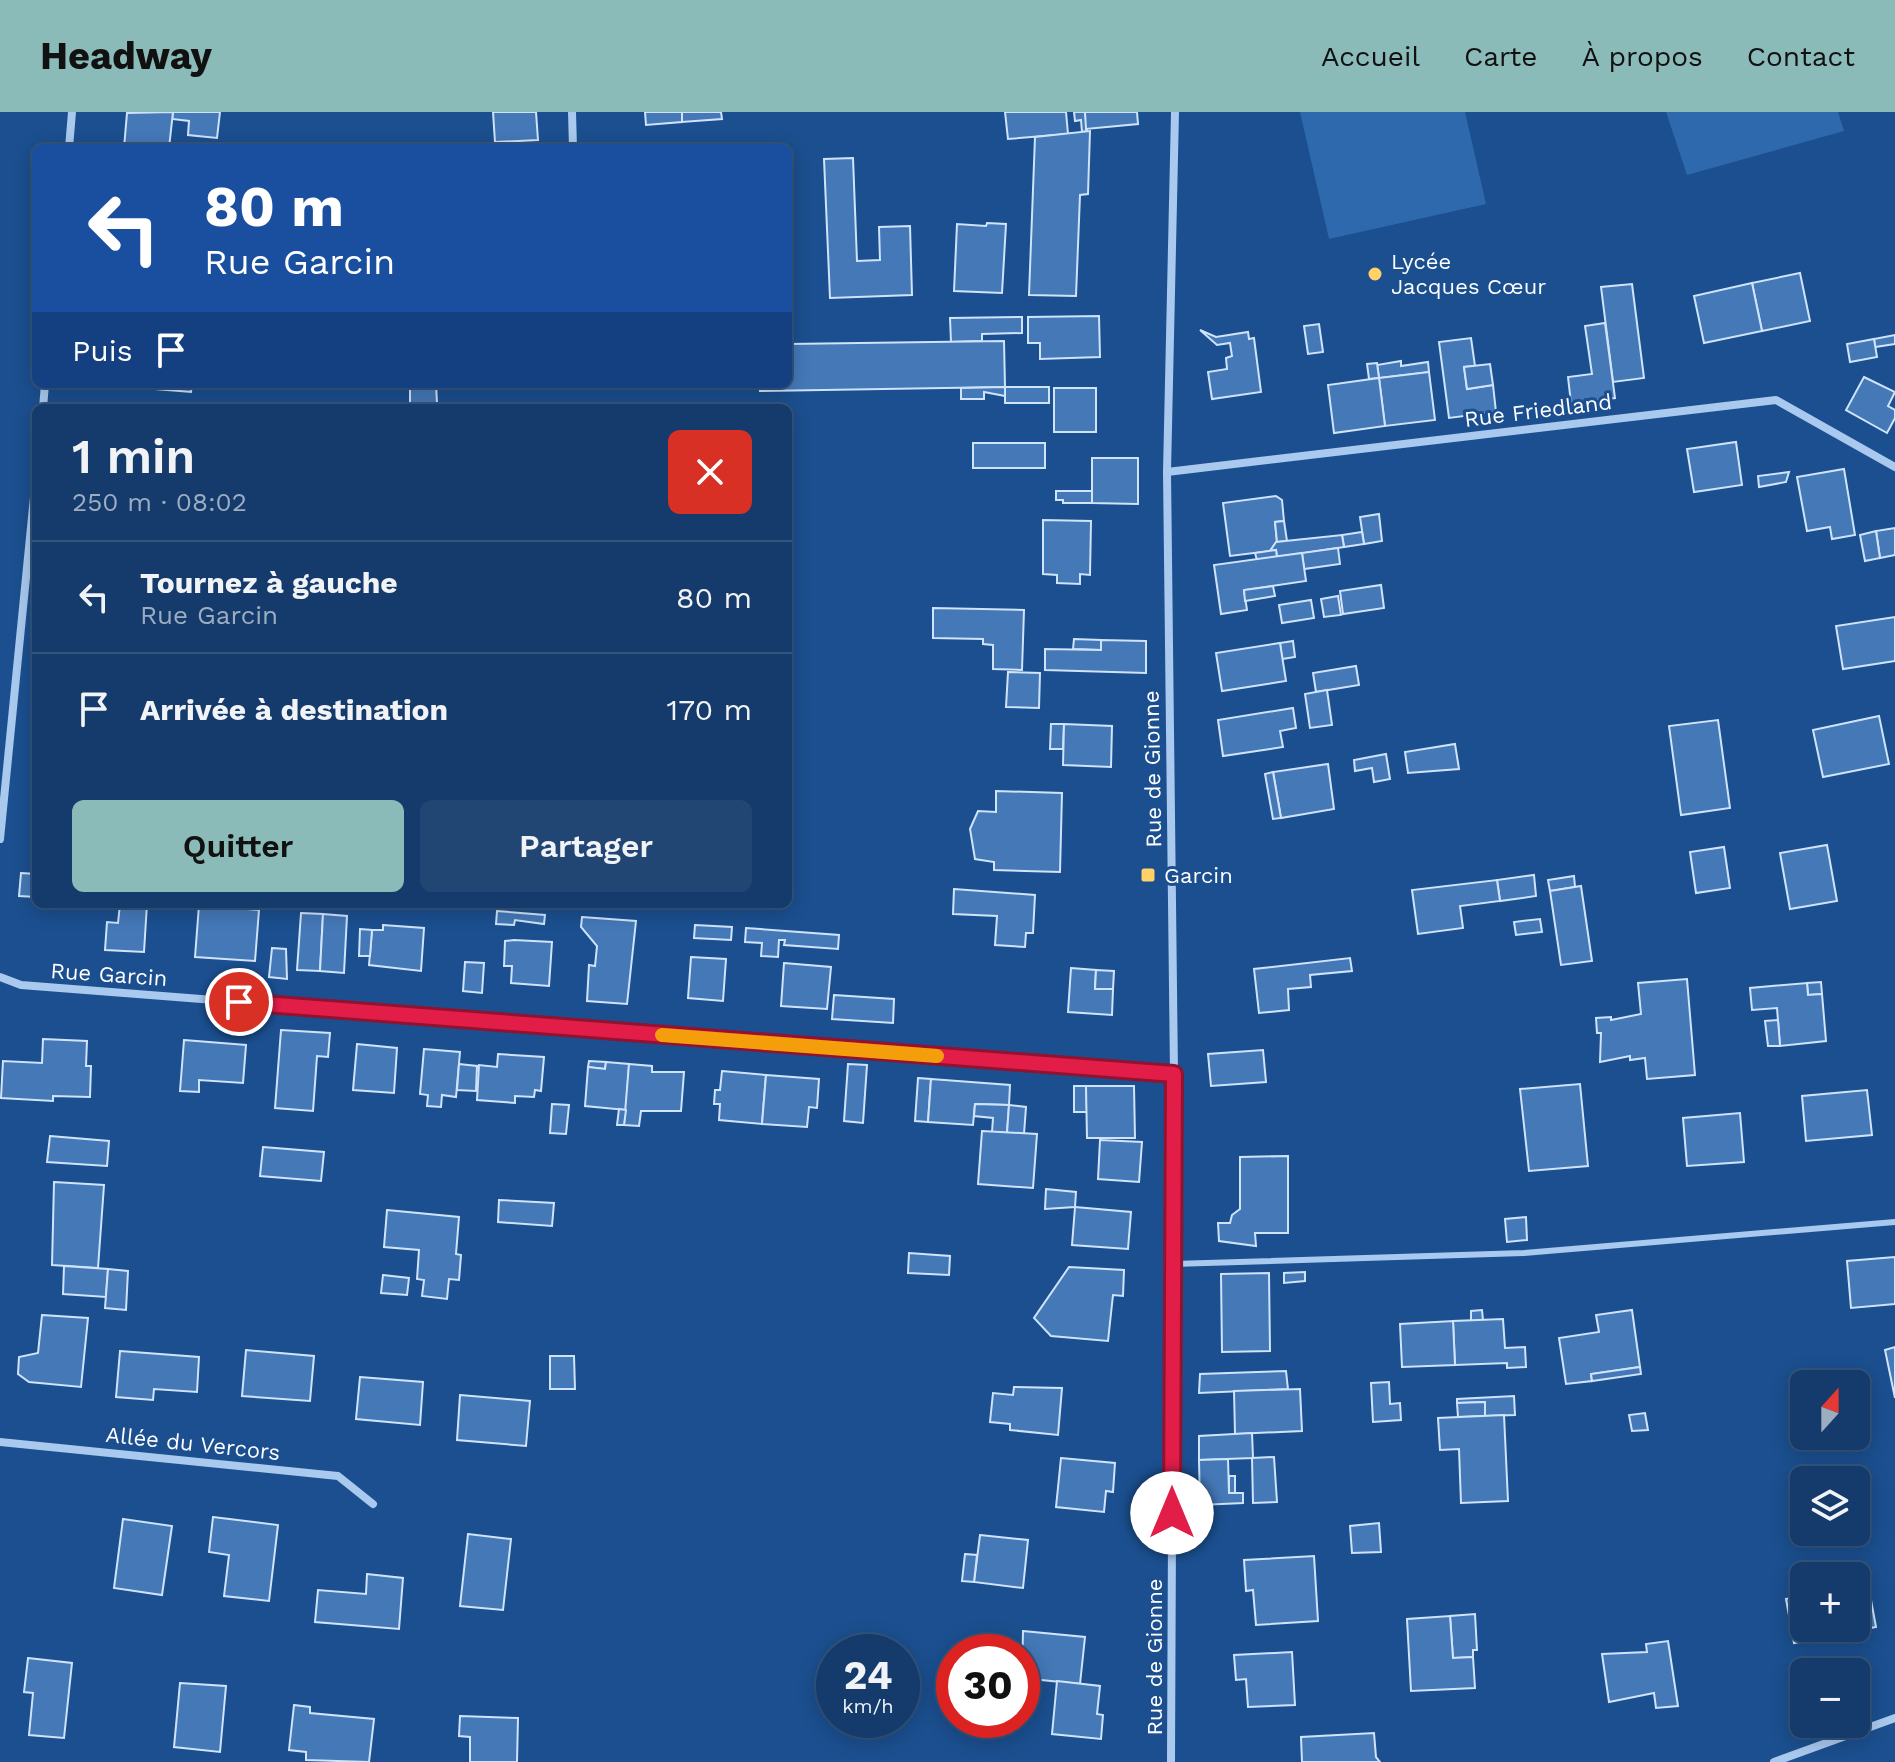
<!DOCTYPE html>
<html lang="fr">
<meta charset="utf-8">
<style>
body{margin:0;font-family:"Work Sans",sans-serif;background:#214673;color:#f1f3f6;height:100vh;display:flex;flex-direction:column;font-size:30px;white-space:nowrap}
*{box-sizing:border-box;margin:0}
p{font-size:26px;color:#9dadc1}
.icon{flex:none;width:44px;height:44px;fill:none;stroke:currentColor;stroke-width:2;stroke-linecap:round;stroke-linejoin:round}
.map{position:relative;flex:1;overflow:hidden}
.panel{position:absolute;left:32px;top:292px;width:760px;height:504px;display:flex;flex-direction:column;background:#143b6b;border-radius:12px;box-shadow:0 4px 20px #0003,0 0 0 2px #33557e}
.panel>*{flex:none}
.guide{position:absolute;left:32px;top:32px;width:760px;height:244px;border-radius:12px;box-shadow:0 4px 20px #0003,0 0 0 2px #33557e;background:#1a4fa0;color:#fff;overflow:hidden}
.needle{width:52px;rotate:21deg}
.buttons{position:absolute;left:1790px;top:1258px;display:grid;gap:16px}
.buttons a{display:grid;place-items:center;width:80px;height:80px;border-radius:12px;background:#143b6b;box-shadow:0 4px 20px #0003,0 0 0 2px #33557e;font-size:40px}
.speed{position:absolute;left:816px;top:1522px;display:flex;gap:16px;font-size:40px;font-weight:700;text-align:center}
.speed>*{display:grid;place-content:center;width:104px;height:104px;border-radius:50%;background:#143b6b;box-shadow:0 4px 20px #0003,0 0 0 2px #33557e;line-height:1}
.speed small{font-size:20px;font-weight:400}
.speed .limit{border:12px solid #d22;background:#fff;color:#111}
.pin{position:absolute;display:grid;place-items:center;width:68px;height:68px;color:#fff;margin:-34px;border:4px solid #fff;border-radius:50%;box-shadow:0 2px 8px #0007}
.me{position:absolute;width:88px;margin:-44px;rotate:0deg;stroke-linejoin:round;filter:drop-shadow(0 0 6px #0008)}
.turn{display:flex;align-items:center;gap:28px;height:168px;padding:0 40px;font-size:36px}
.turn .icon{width:104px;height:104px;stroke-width:2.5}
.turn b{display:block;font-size:56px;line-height:68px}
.then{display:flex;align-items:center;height:76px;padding:0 40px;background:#0003;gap:16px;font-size:30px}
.round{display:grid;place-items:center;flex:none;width:84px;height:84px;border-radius:12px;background:#214673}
.head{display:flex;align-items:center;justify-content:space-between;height:136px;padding:0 40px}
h1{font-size:48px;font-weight:600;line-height:60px}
.action{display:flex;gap:16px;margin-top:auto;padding:16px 40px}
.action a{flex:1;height:92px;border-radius:12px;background:#8bbbb9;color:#111;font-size:32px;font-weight:600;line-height:92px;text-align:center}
.action a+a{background:#214673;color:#f1f3f6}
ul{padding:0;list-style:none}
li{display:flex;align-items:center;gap:24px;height:112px;padding:0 40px;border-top:2px solid #33557e}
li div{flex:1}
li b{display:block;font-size:30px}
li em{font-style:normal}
header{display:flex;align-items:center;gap:48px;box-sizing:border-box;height:112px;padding:0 40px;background:#8bbbb9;color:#111}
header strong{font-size:38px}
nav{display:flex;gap:44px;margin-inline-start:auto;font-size:28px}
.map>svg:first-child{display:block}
.green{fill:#2e69ad}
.building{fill:#4478b7;stroke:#cfe3fa;stroke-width:2}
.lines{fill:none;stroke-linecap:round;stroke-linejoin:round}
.lane{stroke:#a9c9ee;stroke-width:6}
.street{stroke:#a9c9ee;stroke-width:8}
.route-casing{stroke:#92132f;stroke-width:20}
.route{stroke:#e11d48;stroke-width:14}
.slow{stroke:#f59e0b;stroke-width:14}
.poi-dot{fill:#ffd166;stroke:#1b4f8f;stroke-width:3}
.labels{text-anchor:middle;stroke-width:6;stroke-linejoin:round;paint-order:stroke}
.poi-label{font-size:22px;fill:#fff;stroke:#1b4f8f;text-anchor:start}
.street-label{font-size:22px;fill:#fff;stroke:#1b4f8f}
</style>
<header>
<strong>Headway</strong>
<nav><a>Accueil</a><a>Carte</a><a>À propos</a><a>Contact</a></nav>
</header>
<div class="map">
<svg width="1895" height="1650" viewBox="0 0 1895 1650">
<rect width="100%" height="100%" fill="#1b4f8f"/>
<g class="green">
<polygon points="1300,0 1465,0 1486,92 1329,127"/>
<polygon points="1666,0 1838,0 1844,19 1687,63"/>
</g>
<g class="building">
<polygon points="173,0 220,0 217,26 188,23 189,9 172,7"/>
<polygon points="173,0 169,36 124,36 127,1"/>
<polygon points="493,0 536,0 538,28 495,30"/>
<polygon points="645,0 682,0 682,10 646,13"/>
<polygon points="682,0 721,0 722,7 682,10"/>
<polygon points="1005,0 1066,0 1068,22 1008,27"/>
<polygon points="1074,0 1085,0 1087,19 1082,20 1081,8 1075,9"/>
<polygon points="1085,0 1137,0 1138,12 1086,17"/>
<polygon points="1090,19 1088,82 1080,83 1076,184 1029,183 1035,25"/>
<polygon points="853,46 857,149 880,148 879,115 910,114 912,183 830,186 824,47"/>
<polygon points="987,111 1006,112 1002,181 954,179 957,112 986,114"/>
<polygon points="1800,161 1810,209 1762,219 1752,171"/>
<polygon points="1752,171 1762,219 1704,231 1694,184"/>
<polygon points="1632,172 1644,266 1613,270 1601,175"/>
<polygon points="1099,204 1100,245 1040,247 1040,231 1028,231 1028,205"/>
<polygon points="1022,205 1022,221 982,222 982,229 951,230 950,206"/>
<polygon points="1605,211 1615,286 1571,291 1568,265 1592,262 1585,214"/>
<polygon points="1319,212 1323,240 1308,242 1304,214"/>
<polygon points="1200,218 1216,225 1248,220 1249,227 1254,226 1261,280 1212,287 1208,260 1227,257 1226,246 1232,244 1230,231 1217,233"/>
<polygon points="1895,223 1895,232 1875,235 1874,227"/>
<polygon points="1471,226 1475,254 1464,255 1467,277 1493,273 1496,300 1449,306 1439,230"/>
<polygon points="1874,227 1877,245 1850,250 1847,232"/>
<polygon points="1004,229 1005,275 760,279 759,272 788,272 788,232"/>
<polygon points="1401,249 1401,254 1428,250 1429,260 1379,266 1377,253"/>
<polygon points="1377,251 1379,266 1369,267 1367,252"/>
<polygon points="1490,252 1493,273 1467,277 1464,255"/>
<polygon points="1429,260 1435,308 1385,314 1379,266"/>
<polygon points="1864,265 1895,280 1888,294 1895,298 1895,306 1887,321 1846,298"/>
<polygon points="1379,266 1385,314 1334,321 1328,273"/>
<polygon points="143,272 192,272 191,280 143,276"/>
<polygon points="410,272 436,272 437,291 410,291"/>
<rect x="1005" y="275" width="44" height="16"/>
<polygon points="1005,275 1005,284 984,280 984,287 961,287 961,276"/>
<rect x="1054" y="276" width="42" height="44"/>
<polygon points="1736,330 1742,373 1694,380 1687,337"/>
<rect x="973" y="331" width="72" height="25"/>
<polygon points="1092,346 1138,346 1138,392 1092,391"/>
<polygon points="1844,357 1855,423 1832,427 1830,415 1807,419 1797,365"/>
<polygon points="1789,360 1786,370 1759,375 1758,364"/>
<polygon points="1056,379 1092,379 1092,391 1063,391 1063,388 1056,388"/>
<polygon points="1276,384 1282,388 1284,409 1275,410 1277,430 1270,439 1230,444 1223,391"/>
<polygon points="1379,402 1382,429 1364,432 1360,405"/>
<polygon points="1043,408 1091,409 1090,463 1080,462 1080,472 1057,471 1057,463 1043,462"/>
<polygon points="1284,409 1287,429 1277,430 1275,410"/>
<polygon points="1895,416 1895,443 1880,446 1876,419"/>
<polygon points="1876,419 1880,446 1865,449 1860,423"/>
<polygon points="1362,420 1364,432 1344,435 1342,423"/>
<polygon points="1342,423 1344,435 1338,436 1277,445 1276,438 1270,439 1276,430"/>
<polygon points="1338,436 1340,452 1304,457 1302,441"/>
<polygon points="1276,438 1277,445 1257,448 1255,441"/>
<polygon points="1302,441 1306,469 1244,478 1247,498 1221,502 1214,453"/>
<polygon points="1381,473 1384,496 1343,502 1340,479"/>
<polygon points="1273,474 1275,484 1245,489 1244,478"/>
<polygon points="1338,484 1341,503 1324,505 1321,487"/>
<polygon points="1311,488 1314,506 1282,511 1279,493"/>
<polygon points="933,496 1024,498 1022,558 993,557 993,533 983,532 983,527 933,526"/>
<polygon points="1895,505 1895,549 1843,557 1836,514"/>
<polygon points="1074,527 1101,528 1101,538 1073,537"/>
<polygon points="1101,528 1146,529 1146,561 1045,558 1045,537 1101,538"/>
<polygon points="1293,529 1295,545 1282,547 1280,531"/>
<polygon points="1280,531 1286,569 1222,579 1216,541"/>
<polygon points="1356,554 1359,573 1316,580 1313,561"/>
<polygon points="1008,560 1040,561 1039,596 1006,595"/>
<polygon points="1327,578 1332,613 1310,616 1305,582"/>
<polygon points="1293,596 1296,616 1280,619 1283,635 1223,644 1218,608"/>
<polygon points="1879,604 1889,652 1823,665 1813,618"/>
<polygon points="1718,608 1730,696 1681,703 1669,614"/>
<polygon points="1051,612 1064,612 1063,637 1050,637"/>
<polygon points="1064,612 1112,614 1111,655 1063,653"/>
<polygon points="1455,632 1459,657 1408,661 1405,640"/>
<polygon points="1386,642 1390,667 1374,670 1372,656 1355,659 1354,648"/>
<polygon points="1328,652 1334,697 1281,706 1273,660"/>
<polygon points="1273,660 1281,706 1273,707 1265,662"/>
<polygon points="996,679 1062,681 1060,760 994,758 994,750 975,747 970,717 978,699 996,700"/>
<polygon points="1827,733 1837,789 1790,797 1780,741"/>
<polygon points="1724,735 1730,776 1696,781 1690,740"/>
<polygon points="21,761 36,762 36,785 19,784"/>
<polygon points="1534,763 1536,784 1500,789 1497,768"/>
<polygon points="1574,764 1575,775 1550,779 1548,768"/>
<polygon points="1497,768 1500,789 1460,794 1463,816 1418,822 1412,778"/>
<polygon points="1581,774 1592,849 1561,853 1550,779"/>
<polygon points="954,777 1035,783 1033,821 1026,821 1025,835 995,833 997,804 953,802"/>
<polygon points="120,792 147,792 144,840 105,838 107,810 118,811"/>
<polygon points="199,793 259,798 255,849 195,845"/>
<polygon points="497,799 545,803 544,812 515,808 514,813 496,812"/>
<polygon points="301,801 323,802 320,859 297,858"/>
<polygon points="323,802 347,804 344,861 320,859"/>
<polygon points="582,805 636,809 627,892 587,889 589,853 595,854 597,834 581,815"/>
<polygon points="1540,807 1542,820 1516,823 1514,810"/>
<polygon points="383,813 424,816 421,859 369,853 372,818 383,818"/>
<polygon points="695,813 732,815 731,828 694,826"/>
<polygon points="746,816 839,823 838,837 784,833 785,828 779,828 778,845 761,844 762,831 745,830"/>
<polygon points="360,817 372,818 370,844 359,844"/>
<polygon points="514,828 552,830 549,874 511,871 512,854 504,854 505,829"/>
<polygon points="272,836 286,837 287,867 269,865"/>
<polygon points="691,845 726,847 723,889 688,886"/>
<polygon points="1350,846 1352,859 1310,863 1311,875 1288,877 1289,898 1259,901 1254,857"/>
<polygon points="465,850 484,851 482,881 463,879"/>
<polygon points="784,851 831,855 827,897 781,894"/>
<polygon points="1071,856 1096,858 1095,877 1113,877 1112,903 1068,900"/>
<polygon points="1096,858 1114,859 1113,877 1095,877"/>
<polygon points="1687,867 1695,963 1647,967 1645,946 1630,948 1630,944 1600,950 1601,921 1597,921 1596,906 1611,905 1611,908 1641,902 1638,871"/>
<polygon points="1821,870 1822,882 1808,883 1807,871"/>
<polygon points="1807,871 1808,883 1822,882 1826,929 1780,934 1777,896 1752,898 1750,876"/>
<polygon points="834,883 894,887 893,911 832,907"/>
<polygon points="1778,908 1780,934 1768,934 1765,909"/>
<polygon points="281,918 330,921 328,945 317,944 313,999 275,996"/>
<polygon points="43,927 87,929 86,954 91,954 90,985 53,984 53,989 1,986 3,949 42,951"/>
<polygon points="184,928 246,933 243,971 199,968 199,980 180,979"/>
<polygon points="357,932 397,936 394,981 353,978"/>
<polygon points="424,937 460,940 456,985 442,983 441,995 427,994 428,983 420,982"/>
<polygon points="1263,938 1266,970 1211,974 1208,942"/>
<polygon points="498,942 544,945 541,979 535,978 534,985 515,984 515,991 477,988 479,953 497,955"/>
<polygon points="589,949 606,950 605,957 588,955"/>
<polygon points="606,950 629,952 626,998 585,994 588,955 605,957"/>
<polygon points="459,952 477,954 476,979 457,978"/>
<polygon points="629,952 652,954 652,960 684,960 681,999 641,999 639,1014 624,1013"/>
<polygon points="848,952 867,953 863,1011 844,1009"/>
<polygon points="722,959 766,963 762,1012 719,1008 720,992 714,992 715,978 720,978"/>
<polygon points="766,963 819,967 817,996 809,995 807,1015 762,1012"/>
<polygon points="918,966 931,967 928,1010 915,1009"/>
<polygon points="931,967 1010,973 1009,993 975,992 973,1013 928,1010"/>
<polygon points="1580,972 1588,1054 1529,1059 1520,977"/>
<polygon points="1074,974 1086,974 1087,1000 1074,1000"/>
<polygon points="1086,974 1134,974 1135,1026 1087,1026"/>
<polygon points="1867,978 1872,1023 1806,1029 1802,984"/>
<polygon points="552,992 569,993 566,1022 550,1021"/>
<polygon points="975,992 1009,993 1007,1021 992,1020 993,1006 974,1004"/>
<polygon points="1009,993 1026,995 1024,1022 1007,1021"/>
<polygon points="619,997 626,998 624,1013 617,1013"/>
<polygon points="1740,1001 1744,1050 1687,1054 1683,1006"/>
<polygon points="982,1019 1037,1022 1033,1076 978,1072"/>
<polygon points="50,1024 109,1029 107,1054 47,1050"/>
<polygon points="1100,1028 1142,1030 1139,1070 1098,1067"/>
<polygon points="263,1035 324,1040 321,1069 260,1064"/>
<polygon points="1288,1044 1288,1121 1255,1121 1256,1134 1219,1129 1218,1111 1230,1111 1232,1103 1240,1097 1240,1045"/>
<polygon points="54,1070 104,1073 98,1156 52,1153"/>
<polygon points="1046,1077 1076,1080 1075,1095 1045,1097"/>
<polygon points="499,1088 554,1091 552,1114 498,1110"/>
<polygon points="1075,1095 1131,1100 1128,1137 1072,1133"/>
<polygon points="387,1098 459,1105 456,1142 461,1143 459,1168 449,1167 447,1187 422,1184 424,1168 417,1167 419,1138 384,1135"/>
<polygon points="1526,1105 1527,1128 1507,1130 1505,1107"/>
<polygon points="909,1141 950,1144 949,1163 908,1161"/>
<polygon points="1895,1145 1895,1192 1851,1196 1847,1149"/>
<polygon points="64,1154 108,1157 106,1185 63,1182"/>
<polygon points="1069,1155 1124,1158 1123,1184 1113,1183 1108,1229 1051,1224 1034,1206"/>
<polygon points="108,1157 128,1159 126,1198 105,1196"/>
<polygon points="1305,1160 1305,1169 1284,1171 1284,1161"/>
<polygon points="1269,1161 1270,1239 1222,1240 1221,1162"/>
<polygon points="383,1163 409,1166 407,1183 381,1181"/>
<polygon points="1482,1198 1483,1208 1471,1209 1471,1199"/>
<polygon points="1632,1198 1640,1255 1591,1262 1592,1269 1566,1272 1559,1226 1599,1220 1596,1203"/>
<polygon points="42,1203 88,1206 81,1275 29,1270 18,1262 19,1245 38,1241"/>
<polygon points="1503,1207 1505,1236 1525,1235 1526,1255 1507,1256 1507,1251 1455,1253 1453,1209"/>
<polygon points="1453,1209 1455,1253 1402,1255 1400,1212"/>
<polygon points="1895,1235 1895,1286 1885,1238"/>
<polygon points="246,1238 314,1244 310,1289 242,1284"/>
<polygon points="120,1239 199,1245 197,1280 154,1277 153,1288 116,1285"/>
<polygon points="550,1244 574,1244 575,1277 550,1277"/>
<polygon points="1640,1255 1641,1262 1592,1269 1591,1262"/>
<polygon points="1286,1259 1288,1277 1199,1281 1200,1262"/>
<polygon points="360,1265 423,1270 420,1313 356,1307"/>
<polygon points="1389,1270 1390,1292 1400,1291 1401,1308 1373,1310 1371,1271"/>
<polygon points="1014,1275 1062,1276 1058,1323 1010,1318 1010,1312 990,1310 993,1281 1013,1283"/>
<polygon points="1300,1277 1302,1319 1235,1322 1234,1279"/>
<polygon points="460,1283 530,1289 526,1334 457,1328"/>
<polygon points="1514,1284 1515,1303 1485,1304 1485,1290 1457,1291 1457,1287"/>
<polygon points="1485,1290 1485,1304 1458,1305 1457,1291"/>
<polygon points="1645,1301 1648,1318 1632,1319 1629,1303"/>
<polygon points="1504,1303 1508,1389 1461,1391 1459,1337 1440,1338 1438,1306"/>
<polygon points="1252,1321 1253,1346 1199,1348 1199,1324"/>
<polygon points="1274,1345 1277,1390 1253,1391 1252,1346"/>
<polygon points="1061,1346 1115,1351 1113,1380 1106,1379 1104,1400 1056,1395"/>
<polygon points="1228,1347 1229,1381 1243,1381 1243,1391 1200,1393 1199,1348"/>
<rect x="1229" y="1364" width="6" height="17"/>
<polygon points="213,1405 278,1413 269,1489 224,1484 229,1443 209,1440"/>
<polygon points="123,1407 172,1414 162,1483 114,1476"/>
<polygon points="1379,1411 1381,1440 1352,1441 1350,1414"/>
<polygon points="468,1422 511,1427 503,1498 460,1494"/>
<polygon points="980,1423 1028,1428 1023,1476 974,1470"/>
<polygon points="965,1442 977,1443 974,1470 962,1469"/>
<polygon points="1314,1444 1318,1509 1256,1513 1253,1478 1246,1479 1244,1448"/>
<polygon points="367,1462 403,1466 399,1517 315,1510 318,1478 366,1482"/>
<polygon points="1868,1472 1876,1515 1794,1531 1786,1487 1804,1483 1804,1516 1856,1516 1856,1474"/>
<polygon points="1475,1502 1477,1538 1473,1538 1473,1545 1453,1546 1450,1504"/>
<polygon points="1450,1504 1453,1546 1473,1545 1475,1576 1411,1579 1407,1507"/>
<polygon points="1023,1519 1085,1525 1080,1572 1022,1566"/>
<polygon points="1668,1529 1678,1594 1656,1596 1654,1581 1609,1590 1602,1542 1647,1540 1646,1532"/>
<polygon points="1292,1540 1295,1593 1248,1595 1246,1567 1236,1568 1234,1543"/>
<polygon points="28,1546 72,1551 64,1626 29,1623 33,1581 24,1580"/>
<polygon points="1057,1569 1100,1574 1097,1602 1103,1603 1101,1627 1052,1622"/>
<polygon points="180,1571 226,1574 220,1640 174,1635"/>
<polygon points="294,1593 310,1595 310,1601 374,1607 369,1650 306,1648 306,1640 289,1638"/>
<polygon points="460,1604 518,1606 517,1650 470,1650 470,1625 459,1624"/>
<polygon points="1374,1621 1376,1645 1380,1650 1302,1650 1301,1625"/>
</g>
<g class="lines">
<polyline class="lane" points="1173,1152 1524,1141 1895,1110"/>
<g class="street">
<polyline points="572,0 573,36"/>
<polyline points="69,36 72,0"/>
<polyline points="43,296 45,272"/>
<polyline points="1167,360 1776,288 1895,355"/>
<polyline points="0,727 36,365"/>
<polyline points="0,865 21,873 1174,962"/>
<polyline points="0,1330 338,1364 373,1392"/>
<polyline points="1171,1650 1174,962 1167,360 1175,0"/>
<polyline points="1774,1650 1895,1606"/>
</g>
</g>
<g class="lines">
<defs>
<polyline id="route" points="239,890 1174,962 1172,1401"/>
</defs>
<use href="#route" class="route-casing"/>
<use href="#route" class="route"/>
<polyline class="slow" points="662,923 937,944"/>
</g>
<g class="poi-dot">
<circle cx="1375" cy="162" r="8"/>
<rect x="1140" y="755" width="16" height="16" rx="4"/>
</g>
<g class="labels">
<g class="poi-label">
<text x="1391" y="157">Lycée<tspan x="1391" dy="25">Jacques Cœur</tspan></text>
<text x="1164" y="771">Garcin</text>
</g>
<g class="street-label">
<text transform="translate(1538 298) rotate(-7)" y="8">Rue Friedland</text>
<text transform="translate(1152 657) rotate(-91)" y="8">Rue de Gionne</text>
<text transform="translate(109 862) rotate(4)" y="8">Rue Garcin</text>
<text transform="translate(193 1331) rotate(6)" y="8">Allée du Vercors</text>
<text transform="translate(1154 1545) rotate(-90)" y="8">Rue de Gionne</text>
</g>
</g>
</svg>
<div class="buttons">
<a><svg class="needle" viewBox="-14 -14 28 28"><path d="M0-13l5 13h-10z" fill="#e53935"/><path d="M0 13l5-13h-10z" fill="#9dadc1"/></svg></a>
<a><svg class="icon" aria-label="layers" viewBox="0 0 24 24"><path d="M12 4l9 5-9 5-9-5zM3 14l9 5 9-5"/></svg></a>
<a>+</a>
<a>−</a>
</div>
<div class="speed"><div>24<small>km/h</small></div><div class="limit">30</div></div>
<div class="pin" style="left:239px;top:890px;background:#d93025"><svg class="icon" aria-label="arrive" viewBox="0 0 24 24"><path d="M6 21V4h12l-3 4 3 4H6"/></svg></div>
<svg class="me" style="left:1172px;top:1401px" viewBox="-20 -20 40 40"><circle r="19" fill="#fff"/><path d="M0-13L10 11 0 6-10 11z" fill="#e11d48"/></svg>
<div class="guide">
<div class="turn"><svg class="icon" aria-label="left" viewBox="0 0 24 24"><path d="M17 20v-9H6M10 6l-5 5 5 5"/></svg><div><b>80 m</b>Rue Garcin</div></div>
<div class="then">Puis<svg class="icon" aria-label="arrive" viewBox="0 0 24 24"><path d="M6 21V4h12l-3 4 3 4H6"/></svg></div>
</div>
<section class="panel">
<div class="head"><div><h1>1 min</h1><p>250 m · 08:02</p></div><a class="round" style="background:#d93025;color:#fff"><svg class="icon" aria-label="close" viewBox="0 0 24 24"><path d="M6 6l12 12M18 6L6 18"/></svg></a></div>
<ul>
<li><svg class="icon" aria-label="left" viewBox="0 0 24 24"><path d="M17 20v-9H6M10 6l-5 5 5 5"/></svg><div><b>Tournez à gauche</b><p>Rue Garcin</p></div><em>80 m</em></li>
<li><svg class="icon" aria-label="arrive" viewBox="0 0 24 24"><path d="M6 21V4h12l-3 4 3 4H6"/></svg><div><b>Arrivée à destination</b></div><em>170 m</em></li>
</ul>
<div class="action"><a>Quitter</a><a>Partager</a></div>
</section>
</div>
